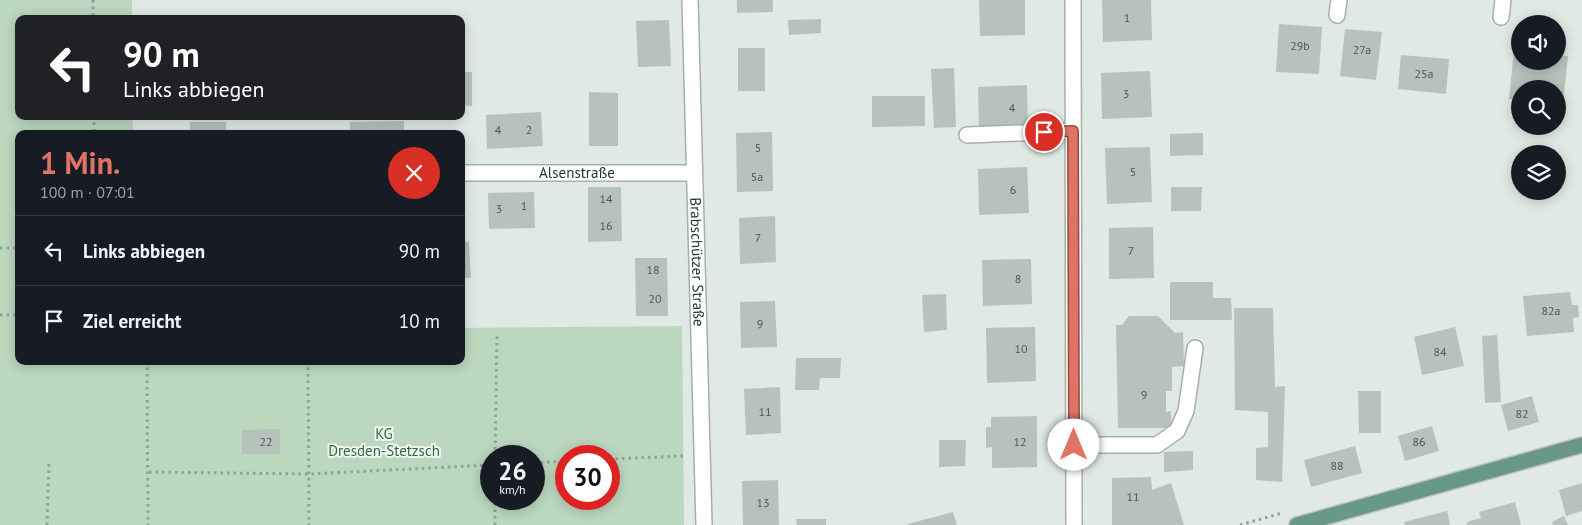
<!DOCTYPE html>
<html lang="de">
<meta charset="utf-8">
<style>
body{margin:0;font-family:"PT Sans",sans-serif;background:#20242c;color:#f1f3f6;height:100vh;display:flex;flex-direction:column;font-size:19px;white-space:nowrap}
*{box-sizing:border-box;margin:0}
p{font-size:16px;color:#9ea1a6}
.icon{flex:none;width:28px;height:28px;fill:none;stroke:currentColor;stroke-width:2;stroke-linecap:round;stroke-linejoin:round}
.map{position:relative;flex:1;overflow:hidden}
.side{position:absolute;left:15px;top:130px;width:450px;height:235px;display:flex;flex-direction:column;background:#171b24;border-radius:10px;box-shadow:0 2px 12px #0003}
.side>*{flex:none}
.hud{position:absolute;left:15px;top:15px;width:450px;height:105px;border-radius:10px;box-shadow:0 2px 12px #0003;background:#202124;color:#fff;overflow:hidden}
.buttons{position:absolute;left:1511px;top:15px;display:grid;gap:10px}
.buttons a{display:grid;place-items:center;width:55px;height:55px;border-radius:50%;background:#171b24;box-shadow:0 2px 12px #0003;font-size:25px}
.speed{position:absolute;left:480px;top:445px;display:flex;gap:10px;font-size:25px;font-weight:700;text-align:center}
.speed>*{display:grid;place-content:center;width:65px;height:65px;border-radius:50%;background:#171b24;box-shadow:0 2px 12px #0003;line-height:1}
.speed small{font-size:12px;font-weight:400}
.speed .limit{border:8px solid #d22;background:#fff;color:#111}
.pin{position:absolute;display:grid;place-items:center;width:42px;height:42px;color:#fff;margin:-21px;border:2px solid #fff;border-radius:50%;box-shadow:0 1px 5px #0007}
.me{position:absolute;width:55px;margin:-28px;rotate:0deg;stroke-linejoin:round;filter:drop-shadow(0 0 4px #0008)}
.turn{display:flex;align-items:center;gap:18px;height:105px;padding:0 25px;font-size:22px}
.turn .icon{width:65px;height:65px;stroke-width:2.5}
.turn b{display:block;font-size:35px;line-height:42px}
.round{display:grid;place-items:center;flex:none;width:52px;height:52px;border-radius:26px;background:#20242c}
.headline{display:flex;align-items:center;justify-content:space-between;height:85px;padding:0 25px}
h1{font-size:30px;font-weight:700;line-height:38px;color:#e07366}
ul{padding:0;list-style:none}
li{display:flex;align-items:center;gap:15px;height:70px;padding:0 25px;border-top:1px solid #363941}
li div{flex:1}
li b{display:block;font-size:19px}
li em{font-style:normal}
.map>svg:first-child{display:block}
.green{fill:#bbd7be;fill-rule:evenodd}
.building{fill:#b5c3bc}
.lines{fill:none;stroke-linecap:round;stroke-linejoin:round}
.minor-casing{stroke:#a4b0a9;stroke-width:18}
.major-casing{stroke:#bdc3c0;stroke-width:18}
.path{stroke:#84a898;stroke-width:3;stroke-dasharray:2.5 4;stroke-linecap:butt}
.minor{stroke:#fff;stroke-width:15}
.major{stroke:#699986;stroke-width:15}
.route-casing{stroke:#924b42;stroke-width:12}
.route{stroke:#e07366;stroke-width:9}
.labels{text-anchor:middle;stroke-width:4;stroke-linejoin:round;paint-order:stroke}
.number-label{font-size:12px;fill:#485a52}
.street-label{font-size:15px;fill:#23372e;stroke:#eff6f2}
.park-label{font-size:15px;fill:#32683f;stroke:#eff6f2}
</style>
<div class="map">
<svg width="1582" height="525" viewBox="0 0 1582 525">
<rect width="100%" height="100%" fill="#e0e9e3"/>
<path class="green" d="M0 0H132V19H19V116H132L134 134H19V361H461V328L682 326 684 525H0ZM491 456H534V499H491ZM566 456H609V499H566Z"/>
<g class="building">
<polygon points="737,0 773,0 773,12 737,13"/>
<polygon points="979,0 1025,0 1025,35 980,36"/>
<polygon points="1102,0 1151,0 1152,40 1103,42"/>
<polygon points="821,19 821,33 789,35 788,20"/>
<polygon points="669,20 671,66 638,67 636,21"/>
<polygon points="1279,24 1322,27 1319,74 1276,72"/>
<polygon points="1345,29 1382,32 1376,80 1340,76"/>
<rect x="738" y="48" width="27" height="43"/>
<polygon points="1514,50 1520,51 1520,61 1558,61 1558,55 1568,56 1563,104 1558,104 1558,89 1520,89 1520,100 1509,99"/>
<polygon points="1401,55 1449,59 1446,94 1398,89"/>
<polygon points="954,68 956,127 934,128 931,69"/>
<polygon points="1150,71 1152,117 1102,119 1101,73"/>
<polygon points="461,72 472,72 472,106 461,105"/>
<polygon points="1027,85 1028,131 979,133 978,87"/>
<polygon points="589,92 618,93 618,146 589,146"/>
<polygon points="872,96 925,96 925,126 872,127"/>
<polygon points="541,112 543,146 487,149 486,115"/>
<polygon points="404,121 404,134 350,134 350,122"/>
<rect x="190" y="122" width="36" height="12"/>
<polygon points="772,132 773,191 737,192 736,133"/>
<polygon points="1203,133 1203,155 1170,156 1170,134"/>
<polygon points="1150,147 1152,202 1107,204 1105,148"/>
<polygon points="1027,167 1029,213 979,215 978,169"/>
<polygon points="588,187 621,187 622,241 588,242"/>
<polygon points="1171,187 1202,187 1201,211 1171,211"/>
<polygon points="534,192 535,228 489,229 488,193"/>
<polygon points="775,216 776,262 740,264 739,218"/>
<polygon points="1153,227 1154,278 1109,279 1109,228"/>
<polygon points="461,242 469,242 471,278 461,278"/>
<polygon points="635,258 667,258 668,316 636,316"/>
<polygon points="1031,259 1032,304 983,306 982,260"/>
<polygon points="1170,282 1213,282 1213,298 1231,298 1232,320 1170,320"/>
<polygon points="1570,292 1572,305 1578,305 1579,317 1573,318 1574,332 1527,336 1523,296"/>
<polygon points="946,294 947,330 924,332 922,295"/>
<polygon points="775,301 777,347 741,348 740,302"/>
<polygon points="1234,308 1273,308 1275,387 1285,386 1282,482 1256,480 1256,448 1268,447 1268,412 1235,410"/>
<polygon points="1129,316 1158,316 1175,333 1183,332 1184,366 1172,367 1172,391 1166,391 1166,412 1171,411 1171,428 1118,428 1116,325 1122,325"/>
<polygon points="1035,327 1036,381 987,383 986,328"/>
<polygon points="1455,327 1464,366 1422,375 1414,337"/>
<polygon points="1497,335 1501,402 1485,403 1482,336"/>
<polygon points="796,358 841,358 840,378 820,378 819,390 795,390"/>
<polygon points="780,387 781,433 746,435 744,389"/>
<polygon points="1358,391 1381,391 1381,433 1359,433"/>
<polygon points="1532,396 1539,422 1508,431 1501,405"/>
<polygon points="1037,416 1037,467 992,468 992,447 986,448 986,427 991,427 991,417"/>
<polygon points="1432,426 1439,451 1405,461 1398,436"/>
<polygon points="280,429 280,454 242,454 242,430"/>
<polygon points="939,440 966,440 965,466 939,467"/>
<polygon points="1355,446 1362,473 1311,487 1304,460"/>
<polygon points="1193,451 1193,470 1164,472 1164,452"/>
<polygon points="1151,477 1152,490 1171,483 1184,525 1112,525 1112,478"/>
<polygon points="778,480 779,525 743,525 742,481"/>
<polygon points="1582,483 1582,511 1566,516 1559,490"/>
<polygon points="1515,502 1521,525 1467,525 1467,522 1481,518 1479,512"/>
<polygon points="1447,511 1450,525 1405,525 1404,522"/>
<polygon points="953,512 957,525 908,525 908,524"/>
<polygon points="1564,516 1568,525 1553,525 1552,522"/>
<polygon points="796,519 826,519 826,525 797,525"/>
</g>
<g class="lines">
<defs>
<g id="minor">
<path id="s1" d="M690 0 704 525"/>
<polyline points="1073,0 1074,525"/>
<polyline points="1337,15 1339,0"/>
<polyline points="1501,17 1503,0"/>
<polyline points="967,135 1073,131"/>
<path id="s2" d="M461 173H693"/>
<polyline points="1074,445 1157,445 1177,431 1186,411 1195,348"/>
</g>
<polyline id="major" points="1297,525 1582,445"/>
</defs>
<use href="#minor" class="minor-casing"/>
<use href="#major" class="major-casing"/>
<g class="path">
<polyline points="93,0 93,19"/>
<polyline points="94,116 94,134"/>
<polyline points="0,248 19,248"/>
<polyline points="0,315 19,315"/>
<polyline points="147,361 148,525"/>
<polyline points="308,361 309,525"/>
<polyline points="495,456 497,335"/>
<polyline points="609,459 683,456"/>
<polyline points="534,463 566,461"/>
<polyline points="149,472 309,474 491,465"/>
<polyline points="47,525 49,464"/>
<polyline points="495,525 495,499"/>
<polyline points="1240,525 1282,513"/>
</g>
<use href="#minor" class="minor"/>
<use href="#major" class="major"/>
</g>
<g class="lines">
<defs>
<polyline id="route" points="1044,132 1073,131 1074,445"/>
</defs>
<use href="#route" class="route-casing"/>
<use href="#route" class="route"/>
</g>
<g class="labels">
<g class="number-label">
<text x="1127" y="22">1</text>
<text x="1300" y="50">29b</text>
<text x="1362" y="54">27a</text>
<text x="1424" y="78">25a</text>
<text x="1126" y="98">3</text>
<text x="1012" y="112">4</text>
<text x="498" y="134">4</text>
<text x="529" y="134">2</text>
<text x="758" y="152">5</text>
<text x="1133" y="176">5</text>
<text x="757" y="181">5a</text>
<text x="1013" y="194">6</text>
<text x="606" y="203">14</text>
<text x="524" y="210">1</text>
<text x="499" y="213">3</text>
<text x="606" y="230">16</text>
<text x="758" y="242">7</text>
<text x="1131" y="255">7</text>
<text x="653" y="274">18</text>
<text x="1018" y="283">8</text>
<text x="655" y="303">20</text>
<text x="1551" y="315">82a</text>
<text x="760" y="328">9</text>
<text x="1021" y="353">10</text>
<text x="1440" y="356">84</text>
<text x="1144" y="399">9</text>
<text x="765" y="416">11</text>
<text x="1522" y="418">82</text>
<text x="266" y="446">22</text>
<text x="1020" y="446">12</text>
<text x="1419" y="446">86</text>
<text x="1337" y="470">88</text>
<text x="1133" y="501">11</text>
<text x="763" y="507">13</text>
</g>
<g class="street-label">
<text dy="5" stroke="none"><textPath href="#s2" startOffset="116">Alsenstraße</textPath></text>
<text dy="5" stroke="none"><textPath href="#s1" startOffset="262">Brabschützer Straße</textPath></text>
</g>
<g class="park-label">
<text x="384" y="439">KG<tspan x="384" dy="17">Dresden-Stetzsch</tspan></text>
</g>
</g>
</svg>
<div class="buttons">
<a><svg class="icon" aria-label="sound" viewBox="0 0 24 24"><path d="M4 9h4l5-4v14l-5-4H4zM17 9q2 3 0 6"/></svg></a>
<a><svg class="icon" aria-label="search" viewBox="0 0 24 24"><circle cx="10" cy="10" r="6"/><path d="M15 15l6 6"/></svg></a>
<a><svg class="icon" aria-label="layers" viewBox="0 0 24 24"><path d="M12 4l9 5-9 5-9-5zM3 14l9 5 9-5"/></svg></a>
</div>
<div class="speed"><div>26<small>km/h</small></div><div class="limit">30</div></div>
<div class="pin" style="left:1044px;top:132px;background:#d93025"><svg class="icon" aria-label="arrive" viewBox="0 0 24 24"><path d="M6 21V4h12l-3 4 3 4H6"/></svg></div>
<svg class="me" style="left:1074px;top:445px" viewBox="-20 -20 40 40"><circle r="19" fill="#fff"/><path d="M0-13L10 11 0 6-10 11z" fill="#e07366"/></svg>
<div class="hud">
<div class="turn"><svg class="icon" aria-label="left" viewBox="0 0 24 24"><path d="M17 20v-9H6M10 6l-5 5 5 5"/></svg><div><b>90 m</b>Links abbiegen</div></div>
</div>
<section class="side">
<div class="headline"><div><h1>1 Min.</h1><p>100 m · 07:01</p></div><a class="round" style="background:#d93025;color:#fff"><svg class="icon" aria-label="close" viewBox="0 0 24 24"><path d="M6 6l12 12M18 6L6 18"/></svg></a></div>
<ul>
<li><svg class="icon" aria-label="left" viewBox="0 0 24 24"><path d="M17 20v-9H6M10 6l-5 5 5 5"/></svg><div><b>Links abbiegen</b></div><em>90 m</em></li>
<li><svg class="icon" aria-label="arrive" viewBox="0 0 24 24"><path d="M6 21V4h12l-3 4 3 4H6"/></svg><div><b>Ziel erreicht</b></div><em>10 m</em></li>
</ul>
</section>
</div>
